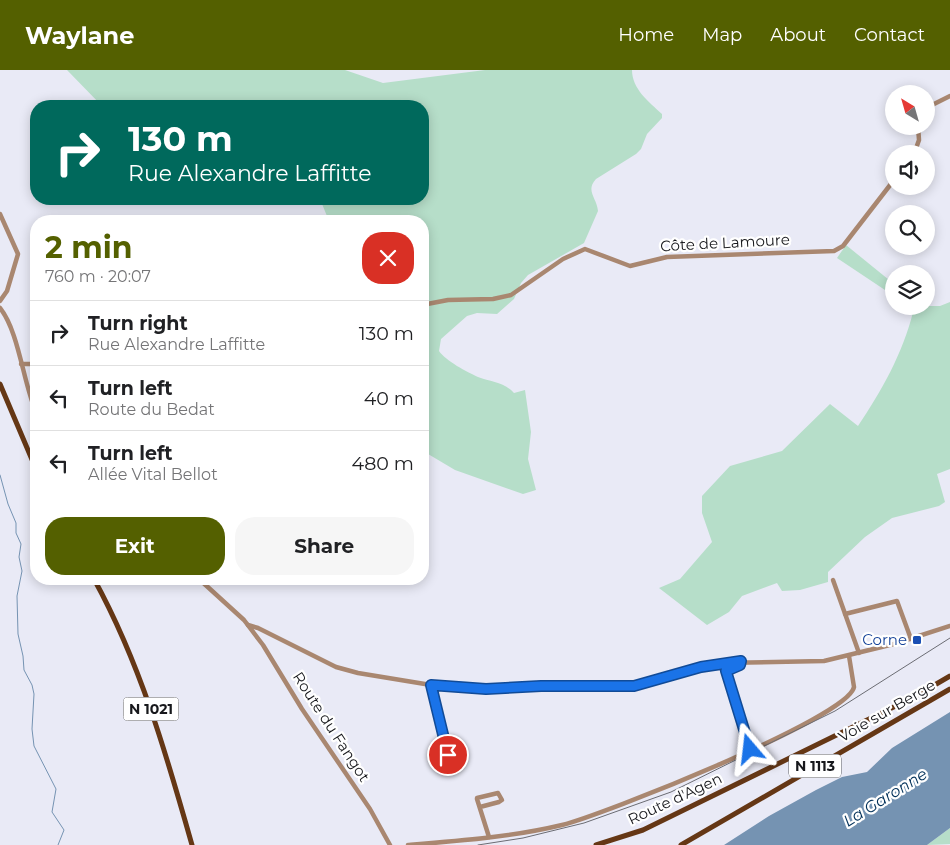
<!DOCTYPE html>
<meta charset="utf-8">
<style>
body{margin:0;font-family:Montserrat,sans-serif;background:#f6f6f6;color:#202124;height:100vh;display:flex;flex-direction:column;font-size:19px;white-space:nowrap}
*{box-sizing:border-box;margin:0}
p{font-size:16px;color:#757577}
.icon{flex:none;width:28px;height:28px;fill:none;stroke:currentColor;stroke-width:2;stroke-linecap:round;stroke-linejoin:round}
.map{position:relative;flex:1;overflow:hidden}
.drawer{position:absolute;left:30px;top:145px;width:399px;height:370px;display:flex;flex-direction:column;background:#fff;border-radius:20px;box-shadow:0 2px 12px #0003}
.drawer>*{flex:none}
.banner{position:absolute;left:30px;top:30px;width:399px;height:105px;border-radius:20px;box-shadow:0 2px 12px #0003;background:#00695c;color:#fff;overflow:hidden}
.needle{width:32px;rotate:323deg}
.controls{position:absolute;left:885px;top:15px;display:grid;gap:10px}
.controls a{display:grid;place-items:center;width:50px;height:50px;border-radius:50%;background:#fff;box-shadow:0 2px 12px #0003;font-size:25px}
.pin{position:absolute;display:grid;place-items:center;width:42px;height:42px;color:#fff;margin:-21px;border:2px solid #fff;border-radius:50%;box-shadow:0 1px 5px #0007}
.me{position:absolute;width:55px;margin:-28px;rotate:343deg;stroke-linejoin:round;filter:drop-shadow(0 0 4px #0008)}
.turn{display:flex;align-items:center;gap:18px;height:105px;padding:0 15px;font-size:22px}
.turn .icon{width:65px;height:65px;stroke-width:2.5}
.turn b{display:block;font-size:35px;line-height:42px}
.round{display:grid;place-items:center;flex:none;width:52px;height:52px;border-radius:20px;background:#f6f6f6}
.overview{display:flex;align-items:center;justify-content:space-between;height:85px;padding:0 15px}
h1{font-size:30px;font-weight:700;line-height:38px;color:#546000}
.primary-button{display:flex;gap:10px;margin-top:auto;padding:10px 15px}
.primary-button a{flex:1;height:58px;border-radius:20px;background:#546000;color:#fff;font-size:20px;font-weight:700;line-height:58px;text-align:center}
.primary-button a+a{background:#f6f6f6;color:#202124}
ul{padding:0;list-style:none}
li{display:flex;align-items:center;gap:15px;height:65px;padding:0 15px;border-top:1px solid #e0e0e0}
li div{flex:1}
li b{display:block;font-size:19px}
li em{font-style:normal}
header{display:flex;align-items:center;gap:30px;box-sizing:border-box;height:70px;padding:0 25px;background:#546000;color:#fff}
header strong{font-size:24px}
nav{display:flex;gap:28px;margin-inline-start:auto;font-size:18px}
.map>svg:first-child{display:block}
.green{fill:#b6dec9}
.water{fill:#7593b2}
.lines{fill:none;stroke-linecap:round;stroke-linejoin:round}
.stream{stroke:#7593b2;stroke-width:1}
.minor{stroke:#a98770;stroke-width:4.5}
.major{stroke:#653715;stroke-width:5}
.rail{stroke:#6b6c73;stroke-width:1}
.route-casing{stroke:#114b97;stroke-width:12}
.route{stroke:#1a73e8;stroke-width:9}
.transit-dot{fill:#1a4fb4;stroke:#fff;stroke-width:2}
.labels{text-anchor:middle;stroke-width:4.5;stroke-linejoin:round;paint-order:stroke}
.shield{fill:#fff;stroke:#5d5d60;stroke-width:1}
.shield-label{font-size:14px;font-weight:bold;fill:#17181c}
.street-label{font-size:15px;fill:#17181c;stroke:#fff}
.transit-label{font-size:15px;fill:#164399;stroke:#fff;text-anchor:end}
.water-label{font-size:16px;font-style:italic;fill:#003059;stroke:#fff}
</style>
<header>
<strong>Waylane</strong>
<nav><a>Home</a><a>Map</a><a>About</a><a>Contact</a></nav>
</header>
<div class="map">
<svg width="950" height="775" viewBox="0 0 950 775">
<rect width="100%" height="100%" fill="#e9eaf6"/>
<g class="green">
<path d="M67 0H345L383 13 485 0H632C632 19 649 32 662 44V48L647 64 641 79 636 84 596 109C585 121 597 128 598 141L584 173 528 205 521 213 514 229 497 244 477 243 467 246 441 269 439 281C446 291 467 302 478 307 491 312 504 312 514 323L525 320 531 362 528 389 536 420 523 424 455 400 423 381 422 151H329L320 129H422L423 115H426L427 101H423L422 36H102Z"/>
<polygon points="846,175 894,214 894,226 837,188"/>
<path d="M950 232V399L937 404 945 432 939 436 892 448 865 467 828 502V512L800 520 782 521 777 513 742 526 729 542 707 555 659 518 680 509 712 472 702 443V426L730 396 782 381 830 334 858 356C881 322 903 283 913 242L906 236H940Z"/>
<polygon points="950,758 950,774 927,775"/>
</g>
<polygon class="water" points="950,642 950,758 927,775 724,775 769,746 816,720 842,707 867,702 892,678"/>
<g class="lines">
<polyline class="stream" points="0,405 8,434 16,453 16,463 21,474 19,487 22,501 17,526 18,564 23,586 24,600 32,615 34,624 32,659 34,676 56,719 52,742 64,760 58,775"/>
<g class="minor">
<polyline points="926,38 950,26"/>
<polyline points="914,84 919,70 918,56"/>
<polyline points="0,144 18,184 7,221 0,231"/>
<polyline points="422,235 448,230 493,229 511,225 563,189 585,179 630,196 667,187 834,181 843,176 894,110"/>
<path d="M0 238C19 262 23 312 36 342"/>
<polyline points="21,294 36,294"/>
<polyline points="199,509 244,550 263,575 302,639 370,739 390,775"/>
<polyline points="833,510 859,583"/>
<polyline points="845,544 897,531 911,569"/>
<polyline points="248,555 258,558 336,597 358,603 431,615 486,619 541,616 634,616 719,593 824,591 894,574 950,556"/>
<polyline points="741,591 738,597 726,601 750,679"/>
<polyline points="431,615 448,685"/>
<polyline points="480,737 499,732 502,730 498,723 477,728 477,729 489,767"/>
<path d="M408 775C459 771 512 767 562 755 602 745 848 648 854 617L849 586"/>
</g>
<g class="major">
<polyline points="0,314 36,399"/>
<path d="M94 509C140 593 166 683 192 775"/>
<polyline points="596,775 643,760 914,627 950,606"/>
<polyline points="681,775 950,619"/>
</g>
<polyline class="rail" points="478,775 523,768 584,753 671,722 835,641 950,568"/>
</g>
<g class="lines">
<defs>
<polyline id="route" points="448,685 431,615 486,619 541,616 634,616 701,597 741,591 740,595 726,601 750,679"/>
</defs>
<use href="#route" class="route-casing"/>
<use href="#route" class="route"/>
</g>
<rect class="transit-dot" x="912" y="565" width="10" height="10" rx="2.5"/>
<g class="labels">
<g class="shield">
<rect x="123.5" y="627.5" width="55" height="23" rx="4"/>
<rect x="789" y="684.5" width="52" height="23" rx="4"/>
</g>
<g class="shield-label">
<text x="151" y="644">N 1021</text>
<text x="815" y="701">N 1113</text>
</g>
<g class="street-label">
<text transform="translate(725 173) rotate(-3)" y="5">Côte de Lamoure</text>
<text transform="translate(887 641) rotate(-30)" y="5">Voie sur Berge</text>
<text transform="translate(331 657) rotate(57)" y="5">Route du Fangot</text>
<text transform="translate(675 729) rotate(-25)" y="5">Route d'Agen</text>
</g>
<g class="transit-label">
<text x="907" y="575">Corne</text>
</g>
<g class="water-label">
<text transform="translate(885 727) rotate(-32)" y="6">La Garonne</text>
</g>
</g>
</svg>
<div class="controls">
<a><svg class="needle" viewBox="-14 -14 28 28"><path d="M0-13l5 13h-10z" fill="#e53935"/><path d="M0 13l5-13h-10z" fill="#757577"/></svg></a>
<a><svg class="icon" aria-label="sound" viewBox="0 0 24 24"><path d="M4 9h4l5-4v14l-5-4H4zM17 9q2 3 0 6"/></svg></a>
<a><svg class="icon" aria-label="search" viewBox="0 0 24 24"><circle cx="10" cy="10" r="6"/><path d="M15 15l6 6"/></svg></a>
<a><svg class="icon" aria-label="layers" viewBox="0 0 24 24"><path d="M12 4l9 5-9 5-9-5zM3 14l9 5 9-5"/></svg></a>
</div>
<div class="pin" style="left:448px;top:685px;background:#d93025"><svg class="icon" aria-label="arrive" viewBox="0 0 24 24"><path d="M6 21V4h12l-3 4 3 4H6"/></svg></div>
<svg class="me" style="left:750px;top:679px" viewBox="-20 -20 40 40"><path d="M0-17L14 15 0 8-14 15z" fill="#1a73e8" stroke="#fff" stroke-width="4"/></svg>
<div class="banner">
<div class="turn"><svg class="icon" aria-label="right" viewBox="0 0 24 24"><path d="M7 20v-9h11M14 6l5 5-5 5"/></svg><div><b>130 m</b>Rue Alexandre Laffitte</div></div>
</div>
<section class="drawer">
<div class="overview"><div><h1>2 min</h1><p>760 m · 20:07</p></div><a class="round" style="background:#d93025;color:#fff"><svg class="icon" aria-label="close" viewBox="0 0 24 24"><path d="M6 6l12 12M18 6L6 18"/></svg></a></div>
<ul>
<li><svg class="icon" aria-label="right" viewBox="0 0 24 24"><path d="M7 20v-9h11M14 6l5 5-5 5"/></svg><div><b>Turn right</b><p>Rue Alexandre Laffitte</p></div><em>130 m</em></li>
<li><svg class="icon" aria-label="left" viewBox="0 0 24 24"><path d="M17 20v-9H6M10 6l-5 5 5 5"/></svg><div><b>Turn left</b><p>Route du Bedat</p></div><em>40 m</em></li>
<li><svg class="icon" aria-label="left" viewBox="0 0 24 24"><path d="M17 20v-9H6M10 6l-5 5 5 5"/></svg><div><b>Turn left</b><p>Allée Vital Bellot</p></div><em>480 m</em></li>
</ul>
<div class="primary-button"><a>Exit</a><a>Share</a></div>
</section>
</div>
